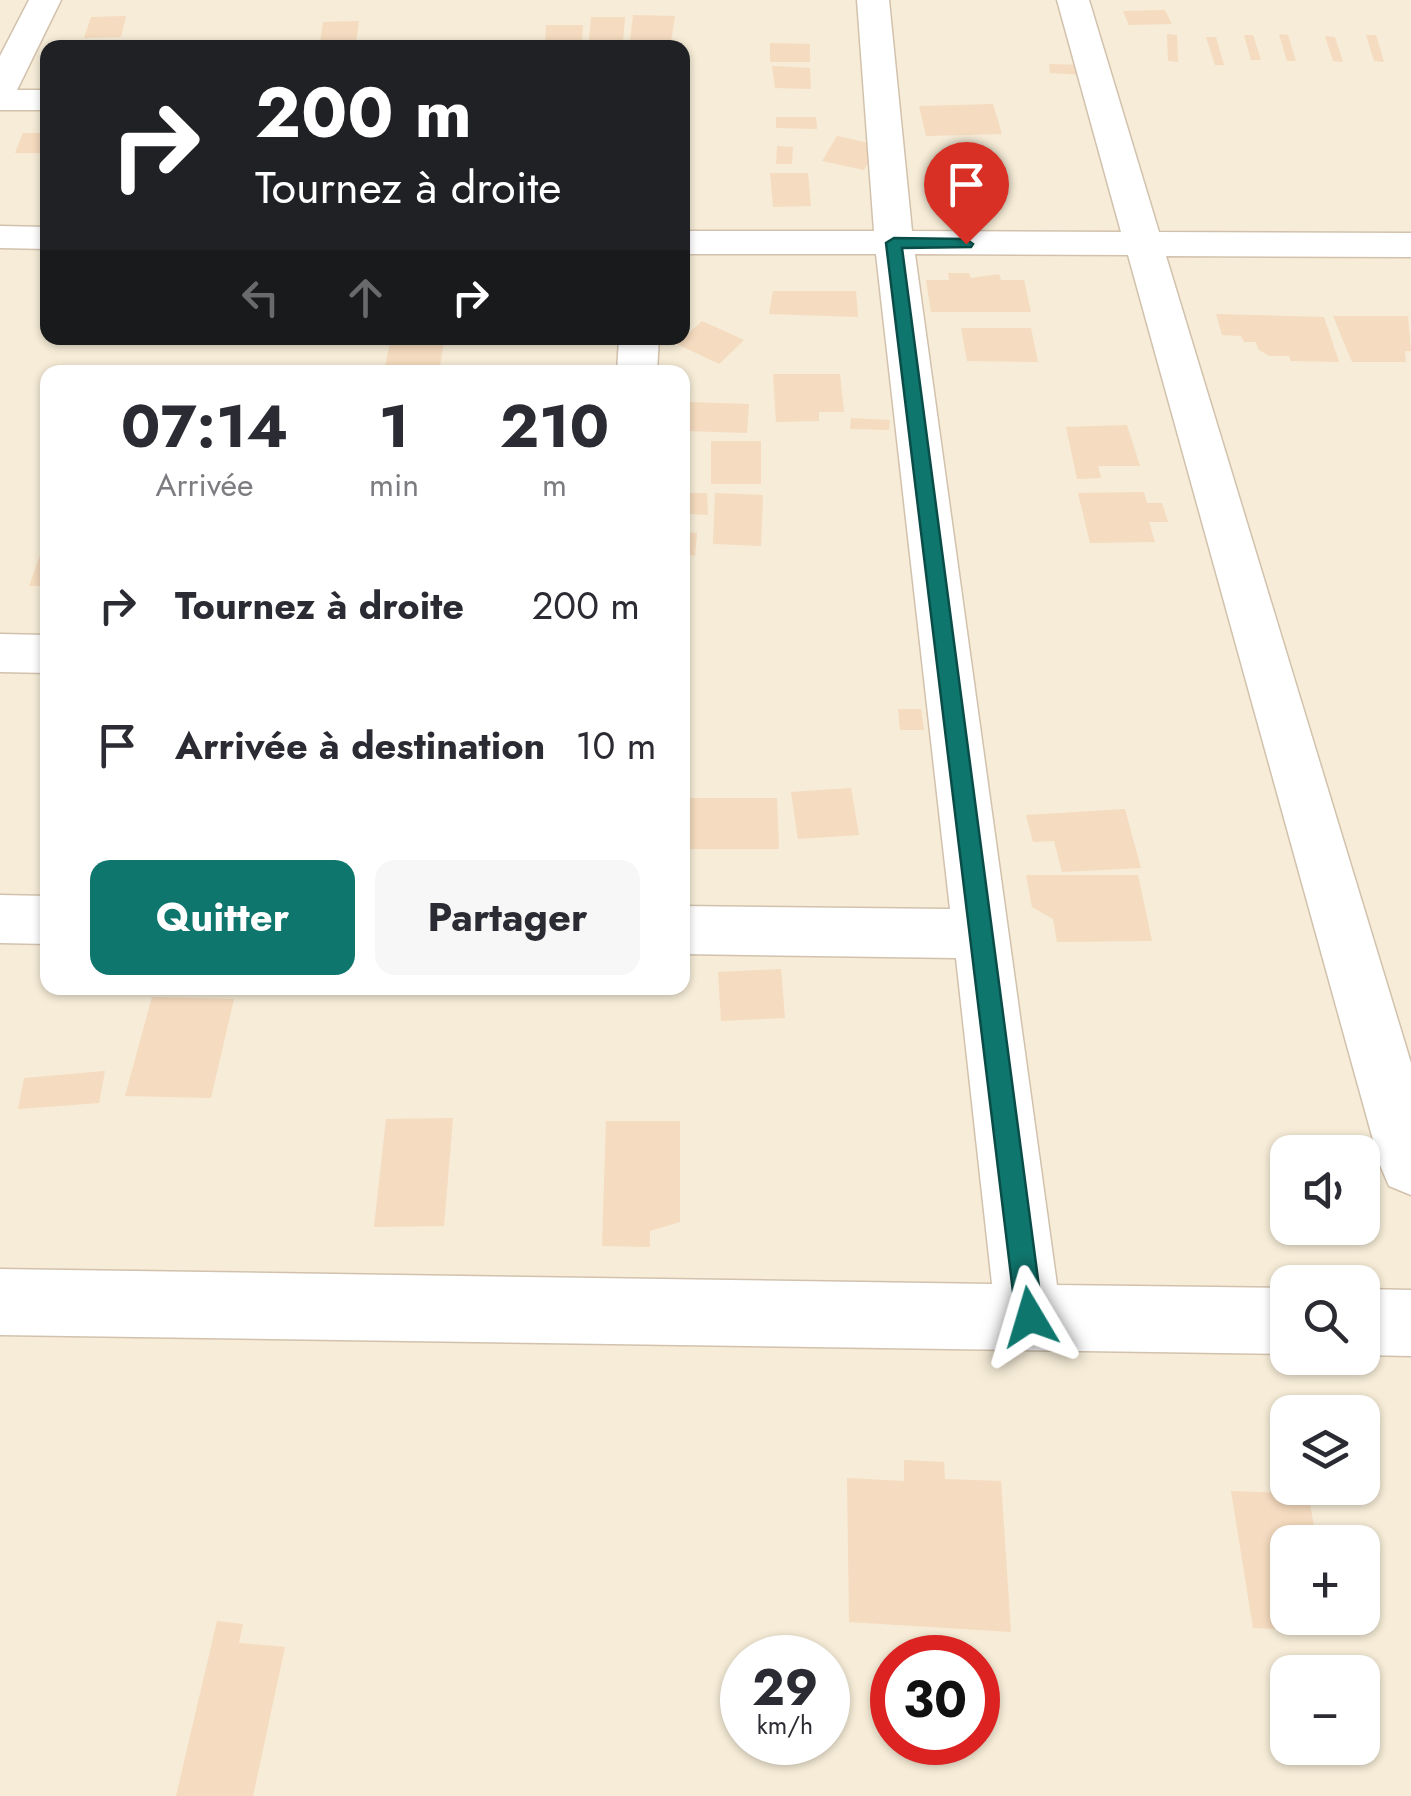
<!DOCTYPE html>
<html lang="fr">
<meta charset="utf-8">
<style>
body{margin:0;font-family:Jost,sans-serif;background:#f7f7f7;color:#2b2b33;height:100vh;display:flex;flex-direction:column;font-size:38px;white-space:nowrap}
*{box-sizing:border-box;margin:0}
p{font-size:32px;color:#7c7c81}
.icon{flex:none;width:55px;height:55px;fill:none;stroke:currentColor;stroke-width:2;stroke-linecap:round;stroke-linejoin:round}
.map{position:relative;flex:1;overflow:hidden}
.details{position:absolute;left:40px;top:365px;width:650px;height:630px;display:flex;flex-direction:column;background:#fff;border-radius:20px;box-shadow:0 2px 8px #0004}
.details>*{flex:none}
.guide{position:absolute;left:40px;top:40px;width:650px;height:305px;border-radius:20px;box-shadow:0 2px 8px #0004;background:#202124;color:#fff;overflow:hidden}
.fabs{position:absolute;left:1270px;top:1135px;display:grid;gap:20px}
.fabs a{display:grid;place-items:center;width:110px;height:110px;border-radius:20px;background:#fff;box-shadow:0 2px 8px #0004;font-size:50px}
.speed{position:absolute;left:720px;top:1635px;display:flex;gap:20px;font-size:50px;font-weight:700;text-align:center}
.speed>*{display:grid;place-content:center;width:130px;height:130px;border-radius:50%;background:#fff;box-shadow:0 2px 8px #0004;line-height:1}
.speed small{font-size:25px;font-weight:400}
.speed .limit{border:15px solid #d22;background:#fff;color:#111}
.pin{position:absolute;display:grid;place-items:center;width:85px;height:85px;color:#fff;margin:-102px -42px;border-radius:50% 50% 50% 0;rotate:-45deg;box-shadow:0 0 10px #0007}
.pin .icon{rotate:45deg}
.me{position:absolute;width:110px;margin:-55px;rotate:353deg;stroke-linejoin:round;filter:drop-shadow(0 0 8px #0008)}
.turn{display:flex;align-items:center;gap:35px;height:210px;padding:0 50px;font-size:45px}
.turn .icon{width:130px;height:130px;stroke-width:2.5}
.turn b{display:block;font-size:70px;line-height:85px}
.lanes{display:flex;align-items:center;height:95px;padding:0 50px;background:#0003;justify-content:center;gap:50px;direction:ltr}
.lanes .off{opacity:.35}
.eta{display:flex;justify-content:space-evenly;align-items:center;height:170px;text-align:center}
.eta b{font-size:60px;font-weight:700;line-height:70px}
.cta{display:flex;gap:20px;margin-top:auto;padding:20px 50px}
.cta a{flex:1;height:115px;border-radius:20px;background:#0f766e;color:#fff;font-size:40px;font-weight:700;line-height:115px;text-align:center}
.cta a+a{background:#f7f7f7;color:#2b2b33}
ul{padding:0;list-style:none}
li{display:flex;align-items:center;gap:30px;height:140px;padding:0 50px}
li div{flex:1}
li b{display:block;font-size:38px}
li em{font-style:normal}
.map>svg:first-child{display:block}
.residential{fill:#f6ecd7;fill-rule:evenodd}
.building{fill:#f5dbbf}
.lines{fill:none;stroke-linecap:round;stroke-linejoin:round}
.minor-casing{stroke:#d2c2ad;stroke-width:3}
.minor{fill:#fff;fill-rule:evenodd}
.route{fill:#0f766e;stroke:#0a4d48;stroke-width:2.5}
</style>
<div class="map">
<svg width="1411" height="1796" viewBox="0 0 1411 1796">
<rect width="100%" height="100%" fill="#fef8e9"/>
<path class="residential" d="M0 0H1411V1796H0ZM48 48H682V338H48ZM48 372H682V988H48ZM1288 1152H1362V1228H1288ZM1288 1282H1362V1358H1288ZM1288 1412H1362V1488H1288ZM1288 1542H1362V1618H1288ZM742 1658H828V1742H742ZM892 1658H978V1742H892ZM1288 1672H1362V1748H1288Z"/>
<g class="building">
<polygon points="1165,10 1172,24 1129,25 1123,11"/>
<polygon points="633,15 675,16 671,42 630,41"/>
<polygon points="126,16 121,37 84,38 91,17"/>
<polygon points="591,17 625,17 623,41 589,41"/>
<polygon points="359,21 356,42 320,43 323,22"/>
<polygon points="546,25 583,25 582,41 545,41"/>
<polygon points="1167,34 1177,35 1178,62 1168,61"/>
<polygon points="1279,34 1288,35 1296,61 1287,61"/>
<polygon points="1244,35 1253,35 1261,60 1251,60"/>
<polygon points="1366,35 1376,35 1384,62 1374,61"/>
<polygon points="1325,36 1335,37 1343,62 1333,61"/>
<polygon points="1206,37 1216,37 1224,65 1215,65"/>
<polygon points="770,43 810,44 810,62 770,62"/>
<polygon points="1049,64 1083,65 1084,75 1050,73"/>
<polygon points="772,66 810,68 811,89 775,88"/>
<polygon points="993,104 1002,134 926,136 919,106"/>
<polygon points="776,117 816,117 817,129 776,128"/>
<polygon points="23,133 48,133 47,153 15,153"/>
<polygon points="837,136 878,145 864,170 822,161"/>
<polygon points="777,146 793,147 792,164 776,164"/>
<polygon points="770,173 808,173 811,206 773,207"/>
<polygon points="948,273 969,273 971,278 999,274 1001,280 1024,280 1031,312 931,312 926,280 949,280"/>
<polygon points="773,291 856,291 858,317 769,314"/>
<polygon points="1216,314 1324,317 1339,362 1291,361 1289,356 1269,356 1258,349 1256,342 1244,342 1241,336 1222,335"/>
<polygon points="1333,316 1408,316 1411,351 1405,351 1406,362 1352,362"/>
<polygon points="702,321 744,340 719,364 677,344"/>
<polygon points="961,328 1031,328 1038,362 967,361"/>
<polygon points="390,342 444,342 439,372 384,372"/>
<polygon points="773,374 840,374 844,412 819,412 819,421 776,422"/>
<polygon points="689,402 749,404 747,433 686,431"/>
<polygon points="851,418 890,420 889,430 850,429"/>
<polygon points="1127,425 1140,466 1098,466 1101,478 1077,479 1066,427"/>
<rect x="711" y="441" width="50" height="43"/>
<polygon points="1144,492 1147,503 1162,503 1168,522 1149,522 1155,542 1090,543 1078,493"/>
<polygon points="689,493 707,493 708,515 690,514"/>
<polygon points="715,493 763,495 761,546 713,544"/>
<polygon points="682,532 697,533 695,556 682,553"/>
<polygon points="47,536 48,586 29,586"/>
<polygon points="898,709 921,709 924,730 900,730"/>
<polygon points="851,788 859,835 798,839 791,792"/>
<polygon points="682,798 777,798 779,849 682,849"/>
<polygon points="1125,809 1141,868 1062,872 1054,841 1033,842 1026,815"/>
<polygon points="1026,875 1138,875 1152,941 1057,942 1053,919 1032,907"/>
<polygon points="781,969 785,1018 721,1021 718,972"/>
<polygon points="152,997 234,999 211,1098 125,1096"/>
<polygon points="105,1071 99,1103 18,1109 24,1078"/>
<polygon points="453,1118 444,1226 374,1227 386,1119"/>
<polygon points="606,1121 680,1121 680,1222 650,1231 650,1247 602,1246"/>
<polygon points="904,1460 944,1462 945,1479 1001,1481 1011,1632 849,1622 847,1478 904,1481"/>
<polygon points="1231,1491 1308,1494 1317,1542 1288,1542 1288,1618 1331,1618 1334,1631 1253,1628"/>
<polygon points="217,1621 243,1624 239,1643 285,1647 253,1796 176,1796"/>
</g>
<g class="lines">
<defs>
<g id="minor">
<polygon points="29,0 61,0 17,90 48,90 48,110 0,110 0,56"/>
<polygon points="857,0 889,0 912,231 1121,232 1057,0 1089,0 1159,232 1411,233 1411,257 1166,256 1411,1063 1411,1195 1389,1186 1380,1165 1128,255 915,254 1057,1285 1288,1288 1288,1354 0,1335 0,1269 992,1284 956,958 682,954 682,906 950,909 876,254 682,254 682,231 874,231"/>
<polygon points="0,226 48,227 48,249 0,248"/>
<polygon points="619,338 659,338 657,372 617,372"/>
<polygon points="0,634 48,635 48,673 0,672"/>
<polygon points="0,895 48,896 48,944 0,943"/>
<polygon points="1362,1289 1411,1290 1411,1356 1362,1355"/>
</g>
</defs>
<use href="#minor" class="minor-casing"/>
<use href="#minor" class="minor"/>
</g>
<polygon class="route" points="966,239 973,244 971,247 902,248 1043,1317 1039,1326 1030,1330 1020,1326 1016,1317 886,243 894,238"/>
</svg>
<div class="fabs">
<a><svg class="icon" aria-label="sound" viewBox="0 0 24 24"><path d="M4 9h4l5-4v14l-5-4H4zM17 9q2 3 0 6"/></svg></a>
<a><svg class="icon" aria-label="search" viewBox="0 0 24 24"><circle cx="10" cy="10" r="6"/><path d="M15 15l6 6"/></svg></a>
<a><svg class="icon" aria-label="layers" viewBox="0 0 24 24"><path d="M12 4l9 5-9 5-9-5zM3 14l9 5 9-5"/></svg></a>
<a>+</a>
<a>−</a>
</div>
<div class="speed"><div>29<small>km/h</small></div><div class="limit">30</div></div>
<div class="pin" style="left:966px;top:244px;background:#d93025"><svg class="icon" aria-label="arrive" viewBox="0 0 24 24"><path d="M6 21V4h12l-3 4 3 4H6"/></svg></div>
<svg class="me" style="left:1030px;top:1317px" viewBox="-20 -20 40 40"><path d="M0-17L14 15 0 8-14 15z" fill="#0f766e" stroke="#fff" stroke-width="4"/></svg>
<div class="guide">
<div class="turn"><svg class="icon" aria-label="right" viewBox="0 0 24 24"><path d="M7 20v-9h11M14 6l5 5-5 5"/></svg><div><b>200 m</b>Tournez à droite</div></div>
<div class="lanes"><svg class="icon off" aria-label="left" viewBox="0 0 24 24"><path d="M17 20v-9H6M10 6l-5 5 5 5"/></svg><svg class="icon off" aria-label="ahead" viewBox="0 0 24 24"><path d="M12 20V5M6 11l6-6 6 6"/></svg><svg class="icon" aria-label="right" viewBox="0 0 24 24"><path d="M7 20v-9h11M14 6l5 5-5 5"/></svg></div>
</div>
<section class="details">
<div class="eta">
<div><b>07:14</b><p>Arrivée</p></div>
<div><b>1</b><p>min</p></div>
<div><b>210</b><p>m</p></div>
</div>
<ul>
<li><svg class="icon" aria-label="right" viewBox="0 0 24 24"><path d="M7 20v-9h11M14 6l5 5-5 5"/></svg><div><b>Tournez à droite</b></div><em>200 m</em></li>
<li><svg class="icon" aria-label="arrive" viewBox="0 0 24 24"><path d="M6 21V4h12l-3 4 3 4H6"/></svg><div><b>Arrivée à destination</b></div><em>10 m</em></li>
</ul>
<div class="cta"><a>Quitter</a><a>Partager</a></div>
</section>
</div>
